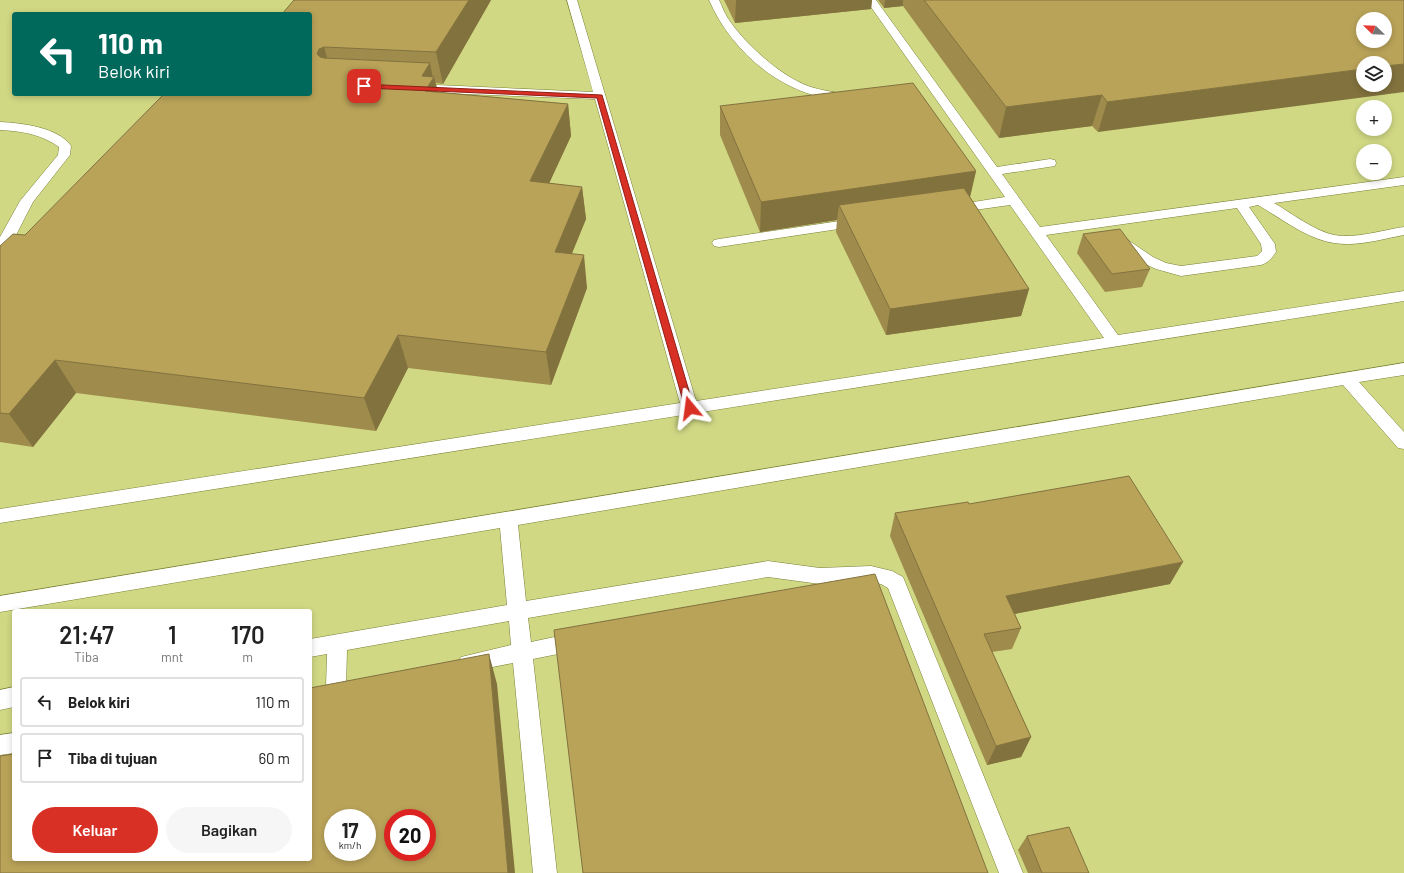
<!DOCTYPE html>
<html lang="id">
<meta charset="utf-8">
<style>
body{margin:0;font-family:Barlow,sans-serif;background:#f6f6f6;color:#222;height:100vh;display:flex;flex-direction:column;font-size:15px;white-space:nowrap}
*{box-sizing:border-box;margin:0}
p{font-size:13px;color:#767676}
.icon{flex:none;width:22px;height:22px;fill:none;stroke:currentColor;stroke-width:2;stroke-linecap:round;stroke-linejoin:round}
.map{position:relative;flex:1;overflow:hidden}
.details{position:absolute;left:12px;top:609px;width:300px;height:252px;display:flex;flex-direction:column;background:#fff;border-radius:4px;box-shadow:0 2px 6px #0003}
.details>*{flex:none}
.top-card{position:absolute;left:12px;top:12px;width:300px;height:84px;border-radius:4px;box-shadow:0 2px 6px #0003;background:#00695c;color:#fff;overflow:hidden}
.needle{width:26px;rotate:293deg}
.tools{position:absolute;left:1356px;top:12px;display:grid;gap:8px}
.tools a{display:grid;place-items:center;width:36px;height:36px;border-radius:50%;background:#fff;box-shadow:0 2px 6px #0003;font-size:20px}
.speed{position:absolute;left:324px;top:809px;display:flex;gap:8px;font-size:20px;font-weight:700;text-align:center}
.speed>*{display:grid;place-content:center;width:52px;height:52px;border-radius:50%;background:#fff;box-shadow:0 2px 6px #0003;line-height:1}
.speed small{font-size:10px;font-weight:400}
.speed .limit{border:6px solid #d22;background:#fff;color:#111}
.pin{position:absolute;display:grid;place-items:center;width:34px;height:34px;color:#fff;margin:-17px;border-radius:8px;box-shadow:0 2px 6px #0006}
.me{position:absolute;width:44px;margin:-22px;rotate:344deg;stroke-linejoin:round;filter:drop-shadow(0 0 3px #0008)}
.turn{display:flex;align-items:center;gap:14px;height:84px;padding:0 20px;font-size:18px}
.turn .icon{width:52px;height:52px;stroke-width:2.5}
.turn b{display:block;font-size:28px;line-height:34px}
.eta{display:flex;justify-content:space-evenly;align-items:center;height:68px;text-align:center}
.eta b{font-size:24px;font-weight:600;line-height:28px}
.button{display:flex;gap:8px;margin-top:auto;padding:8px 20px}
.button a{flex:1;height:46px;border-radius:24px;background:#d93025;color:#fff;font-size:16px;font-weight:600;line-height:46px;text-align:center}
.button a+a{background:#f6f6f6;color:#222}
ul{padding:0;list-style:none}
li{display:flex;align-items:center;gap:12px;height:50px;margin:0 8px 6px;padding:0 12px;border:2px solid #e0e0e0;border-radius:4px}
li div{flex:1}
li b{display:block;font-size:15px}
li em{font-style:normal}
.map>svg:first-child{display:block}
.built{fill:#d0d884;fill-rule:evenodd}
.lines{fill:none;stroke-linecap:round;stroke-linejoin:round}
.service-casing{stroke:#7a8036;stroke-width:1}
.service{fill:#fff;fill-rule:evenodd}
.wall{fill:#9f8c4d}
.shaded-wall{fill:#82723e}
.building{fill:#b9a359;stroke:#82723e;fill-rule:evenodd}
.route{fill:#d93025;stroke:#8d1f18}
</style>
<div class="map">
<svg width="1404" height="873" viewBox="0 0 1404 873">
<rect width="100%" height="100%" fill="#d9e095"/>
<path class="built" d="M0 0H1404V873H0ZM14 14H310V94H14ZM1363 19H1385V41H1363ZM1363 63H1385V85H1363ZM1363 107H1385V129H1363ZM1363 151H1385V173H1363ZM14 611H310V859H14ZM333 818H367V852H333ZM393 818H427V852H393Z"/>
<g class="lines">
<defs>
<g id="service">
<path d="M567 0H577L696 401 1104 338 1010 205 953 213 948 212 946 209 948 206 1005 197 866 0H876L997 167 1050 159 1055 160 1056 163 1055 166 1002 174 1040 227 1404 177V185L1274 203C1291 213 1315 231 1334 235 1356 239 1382 230 1404 227V235C1382 239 1357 247 1334 243 1307 239 1282 219 1258 205L1249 207 1275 244 1276 252C1272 258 1268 263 1261 265L1181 276 1156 269 1143 263 1115 244 1113 241 1115 238 1120 237 1125 238 1153 257 1166 263 1181 266 1257 256 1262 251 1261 244 1237 208 1046 235 1118 335 1404 291V301L0 523V509L680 403 595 99 414 92 410 91 408 88 410 85 414 84 593 92Z"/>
<path d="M709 0H719C722 6 724 12 727 17 744 43 779 75 808 86 822 91 836 92 850 95L852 98 850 101C841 103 830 99 820 97 771 85 729 46 709 0Z"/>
<path d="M0 122C21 123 58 127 71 146L70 155 33 202 14 239 5 249 0 250V237L20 201 58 155 59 147C41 134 21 131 0 130Z"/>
<polygon points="860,218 865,219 867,222 865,225 719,247 714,246 712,243 714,240 719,239"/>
<polygon points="1404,363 1404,375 1359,382 1404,432 1404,449 1398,448 1343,385 518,525 526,601 768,561 820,568 871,566 892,571 903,577 1023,873 999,873 888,588 881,584 871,582 820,584 768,577 528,618 531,642 578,632 585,635 588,641 585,647 578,650 533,659 557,873 533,873 513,663 468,672 461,669 458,663 461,657 511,645 509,621 347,650 346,687 343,694 336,696 329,694 326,687 327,654 310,657 310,639 507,605 500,528 0,612 0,596"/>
<polygon points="14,687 14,707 0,710 0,690"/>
<polygon points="14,733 14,753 0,755 0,735"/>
</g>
</defs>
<use href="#service" class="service-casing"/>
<use href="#service" class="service"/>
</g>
<g class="wall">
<polygon points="294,0 491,0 443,84 436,83 438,92 568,104 571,136 549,183 582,187 586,219 572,253 587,288 551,385 408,368 376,431 76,393 33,447 0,442 0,246 25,235 310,94"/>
<polygon points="724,0 872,0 871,9 735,23"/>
<polygon points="878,0 1404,0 1098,132 1092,126 999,138 903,6 884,8"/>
<polygon points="720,106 976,171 970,197 1029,289 1021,316 886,335 836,232 837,220 760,232 720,135"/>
<polygon points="1083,234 1150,269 1142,287 1105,292 1077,253"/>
<polygon points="969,504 1170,584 1015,614 1021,628 1012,649 992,652 1031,737 1021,757 987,765 890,536 895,513"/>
<polygon points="1027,836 1089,873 1028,873 1018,850"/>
</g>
<g class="shaded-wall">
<polygon points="469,0 491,0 443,84 436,52"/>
<polygon points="736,0 872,0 871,9 735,23"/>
<polygon points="885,0 903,0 903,6 884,8"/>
<polygon points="324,47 333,78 317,54 319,49"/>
<polygon points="430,63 433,78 434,77 441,108 432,123 422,76"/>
<polygon points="1404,64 1404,92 1098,132 1107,102 1363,69 1363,85 1385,85 1385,66"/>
<polygon points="1102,95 1092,126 999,138 1006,107"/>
<polygon points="568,104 571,136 535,214 530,181"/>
<polygon points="976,171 969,201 839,205 837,220 760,232 761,202"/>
<polygon points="582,187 586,219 559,285 555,252"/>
<polygon points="584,255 587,288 551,385 546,352"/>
<polygon points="1029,289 1021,316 886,335 890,309"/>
<polygon points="398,335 408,368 376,431 364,398"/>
<polygon points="55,360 76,393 33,447 9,414"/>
<polygon points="1183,562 1170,584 998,617 1006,596"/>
<polygon points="489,654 497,684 515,873 508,873"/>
<polygon points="1031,737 1021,757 987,765 996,746"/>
</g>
<g class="building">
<polygon points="294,0 469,0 436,52 324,47 319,49 317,54 320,57 324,58 430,63 422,76 434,77 425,91 568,104 530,181 582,187 555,252 584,255 546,352 398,335 364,398 55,360 9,414 0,413 0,246 13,234 25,235 164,94 310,94 310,14 282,14"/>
<path d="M924 0H1404V64L1385 66V63H1363V69L1107 102 1102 95 1006 107ZM1363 19H1385V41H1363Z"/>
<polygon points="913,83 976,171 761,202 720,106"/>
<polygon points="964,188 1029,289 890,309 839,205"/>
<polygon points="1120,229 1150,269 1112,274 1083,234"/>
<polygon points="1129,476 1183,562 1006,596 1021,628 984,634 1031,737 996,746 895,513 968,502 969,504"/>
<polygon points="875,574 988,873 583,873 554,630"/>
<path d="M489 654 508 873H0V756L14 754V859H310V688ZM333 818H367V852H333ZM393 818H427V852H393Z"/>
<polygon points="1069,827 1089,873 1042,873 1027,836"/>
</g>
<polygon class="route" points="361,84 602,95 694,408 693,411 686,411 685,408 597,98 364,88 361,87"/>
</svg>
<div class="tools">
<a><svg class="needle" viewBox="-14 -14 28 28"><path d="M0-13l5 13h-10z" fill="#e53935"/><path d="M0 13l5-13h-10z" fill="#767676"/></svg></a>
<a><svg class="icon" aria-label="layers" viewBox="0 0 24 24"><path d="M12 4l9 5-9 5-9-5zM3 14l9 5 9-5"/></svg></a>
<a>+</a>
<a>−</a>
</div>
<div class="speed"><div>17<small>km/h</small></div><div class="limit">20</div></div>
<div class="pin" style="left:364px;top:86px;background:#d93025"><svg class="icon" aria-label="arrive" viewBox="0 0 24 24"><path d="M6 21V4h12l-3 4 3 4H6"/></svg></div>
<svg class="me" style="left:690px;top:408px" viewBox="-20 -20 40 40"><path d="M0-17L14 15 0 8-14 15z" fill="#d93025" stroke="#fff" stroke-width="4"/></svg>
<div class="top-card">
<div class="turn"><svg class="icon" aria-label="left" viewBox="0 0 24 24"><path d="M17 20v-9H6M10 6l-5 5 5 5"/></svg><div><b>110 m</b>Belok kiri</div></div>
</div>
<section class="details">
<div class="eta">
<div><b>21:47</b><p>Tiba</p></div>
<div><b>1</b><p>mnt</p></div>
<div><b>170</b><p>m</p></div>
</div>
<ul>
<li><svg class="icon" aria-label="left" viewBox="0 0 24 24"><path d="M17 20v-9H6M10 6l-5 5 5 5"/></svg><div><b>Belok kiri</b></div><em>110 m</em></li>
<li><svg class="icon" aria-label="arrive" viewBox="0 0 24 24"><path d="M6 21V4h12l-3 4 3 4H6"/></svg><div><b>Tiba di tujuan</b></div><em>60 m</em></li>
</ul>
<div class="button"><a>Keluar</a><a>Bagikan</a></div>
</section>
</div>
